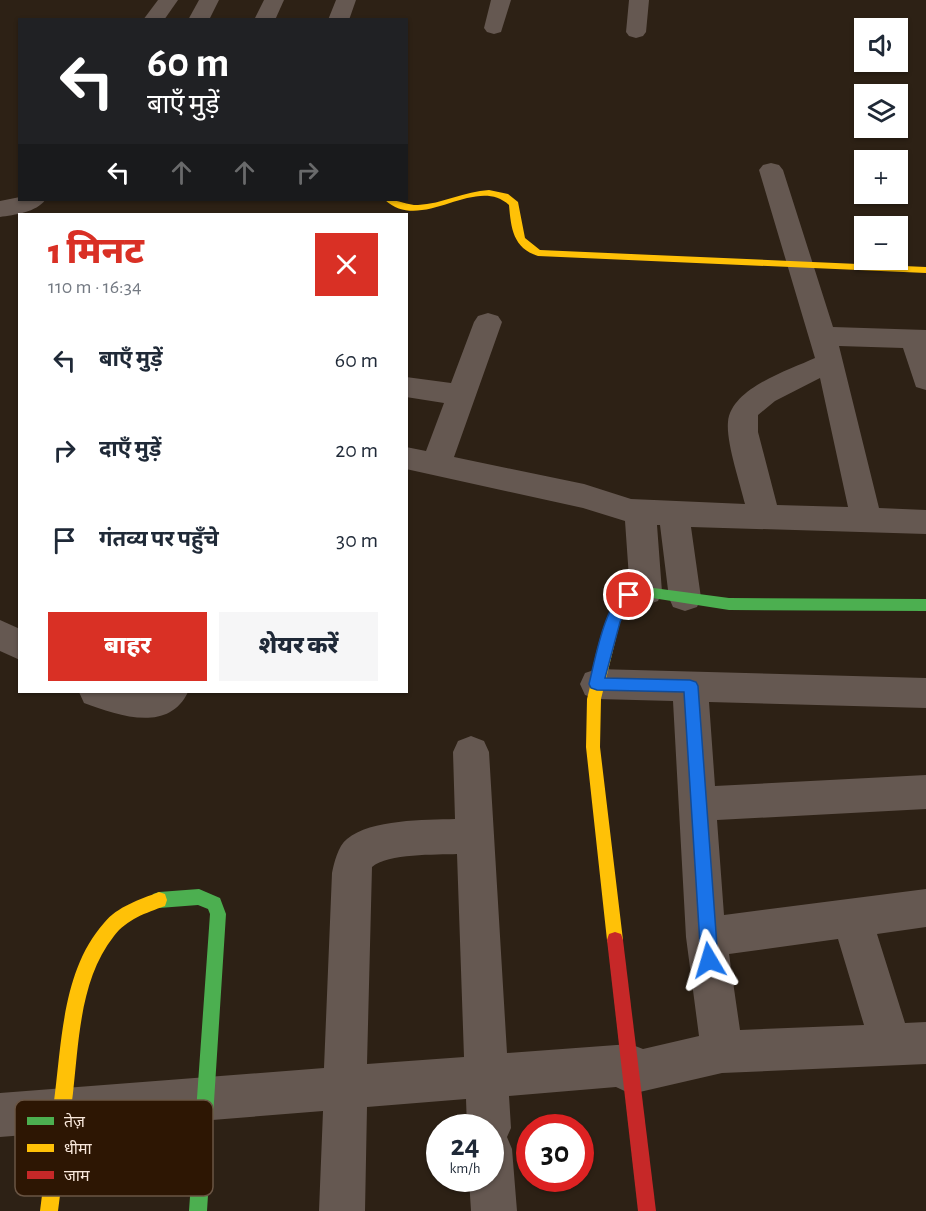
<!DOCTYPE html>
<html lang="hi">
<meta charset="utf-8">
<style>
body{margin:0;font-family:"Alegreya Sans","Noto Sans Devanagari",sans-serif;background:#f6f6f7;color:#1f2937;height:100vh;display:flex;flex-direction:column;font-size:22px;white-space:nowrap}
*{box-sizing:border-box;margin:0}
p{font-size:20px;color:#747a83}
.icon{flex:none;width:33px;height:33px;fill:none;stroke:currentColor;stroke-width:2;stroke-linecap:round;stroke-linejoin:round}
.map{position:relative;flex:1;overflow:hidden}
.side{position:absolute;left:18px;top:213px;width:390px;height:480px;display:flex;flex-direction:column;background:#fff;border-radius:0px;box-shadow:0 2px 4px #0004}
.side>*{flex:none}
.banner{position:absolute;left:18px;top:18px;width:390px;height:183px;border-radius:0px;box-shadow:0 2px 4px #0004;background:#202124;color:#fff;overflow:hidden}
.tools{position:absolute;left:854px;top:18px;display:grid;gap:12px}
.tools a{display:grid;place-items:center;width:54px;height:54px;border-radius:0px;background:#fff;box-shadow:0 2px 4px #0004;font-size:30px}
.speed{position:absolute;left:426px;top:1114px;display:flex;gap:12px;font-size:30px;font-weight:700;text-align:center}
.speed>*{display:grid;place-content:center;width:78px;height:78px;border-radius:50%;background:#fff;box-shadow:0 2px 4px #0004;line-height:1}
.speed small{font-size:15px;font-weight:400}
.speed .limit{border:9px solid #d22;background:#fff;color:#111}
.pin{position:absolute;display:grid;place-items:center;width:51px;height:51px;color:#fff;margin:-26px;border:3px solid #fff;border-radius:50%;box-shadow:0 2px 6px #0007}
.me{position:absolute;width:66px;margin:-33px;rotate:353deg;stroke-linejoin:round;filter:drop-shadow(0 0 4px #0008)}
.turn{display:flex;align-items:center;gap:21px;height:126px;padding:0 30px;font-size:27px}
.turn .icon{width:78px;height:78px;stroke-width:2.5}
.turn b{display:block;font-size:42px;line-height:51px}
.lanes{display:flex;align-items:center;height:57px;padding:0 30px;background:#0003;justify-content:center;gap:30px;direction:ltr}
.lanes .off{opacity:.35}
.round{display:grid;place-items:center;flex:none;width:63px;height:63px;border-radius:0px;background:#f6f6f7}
.overview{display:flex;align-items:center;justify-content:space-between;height:102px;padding:0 30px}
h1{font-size:36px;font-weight:800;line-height:45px;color:#d93025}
.cta{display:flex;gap:12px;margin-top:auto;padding:12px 30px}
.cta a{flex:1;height:69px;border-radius:0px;background:#d93025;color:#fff;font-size:24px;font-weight:800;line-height:69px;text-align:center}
.cta a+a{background:#f6f6f7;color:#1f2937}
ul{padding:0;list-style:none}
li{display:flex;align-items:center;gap:18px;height:90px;padding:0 30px}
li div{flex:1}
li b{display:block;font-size:22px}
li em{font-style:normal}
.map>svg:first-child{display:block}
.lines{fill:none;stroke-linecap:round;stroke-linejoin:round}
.street{fill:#655851;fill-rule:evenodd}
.fast{fill:#4caf50;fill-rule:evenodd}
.slow{fill:#ffc107;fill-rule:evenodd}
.jam{fill:#c62828;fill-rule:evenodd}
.route{fill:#1a73e8;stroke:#114b97;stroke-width:1.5}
.key{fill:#2d1603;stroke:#6a5544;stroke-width:1.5}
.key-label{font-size:16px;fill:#f9e8dc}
</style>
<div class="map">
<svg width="926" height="1211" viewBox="0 0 926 1211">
<rect width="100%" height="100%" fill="#2d2115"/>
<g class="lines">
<g class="street">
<polygon points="158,0 178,0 164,20 143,20"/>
<polygon points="199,0 219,0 209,20 188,20"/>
<polygon points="264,0 284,0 275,20 254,20"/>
<polygon points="336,0 356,0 349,20 328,20"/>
<polygon points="491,0 511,0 501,32 494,34 487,32 484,28"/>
<polygon points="629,0 649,0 646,32 643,36 636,38 629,36 626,32"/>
<path d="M771 163 779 165 783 170 833 327 926 330V390L916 387 903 348 839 346 879 508 926 510V534L691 527 701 598 697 607 685 611 673 607 669 598 660 525H657L662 592 658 601 646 605 634 601 630 592 625 521 583 508 406 469V447L426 451 444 403 406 397V377L451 383 474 322 478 316 488 313 498 316 502 322 454 457 584 484 631 499 745 504C740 483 726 442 728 422 731 388 789 370 815 358L759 170 763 165ZM820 378 848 507 777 505 758 432V415L775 401Z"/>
<path d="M20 197V200H45C37 212 14 215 0 217V201Z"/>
<polygon points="0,620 20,629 20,660 0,651"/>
<path d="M597 669 926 678V708L709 702 715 786 926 775V809L717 820 724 915 926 889V927L877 934 905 1023 926 1022V1064L722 1073 631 1094 616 1087 509 1096 511 1128 507 1137 512 1149 517 1211H471L469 1179H490V1128H467L466 1099 367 1107 365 1211H319L323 1111 0 1137V1093L324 1068 332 873C334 863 338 846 347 839 371 819 425 820 455 819L453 752 458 741 471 736 484 741 489 752 507 1053 630 1044 643 1049 699 1036 686 937 673 701 597 699 585 695 580 684 585 673ZM457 854 464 1057 367 1064 372 867C388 853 436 855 457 854ZM838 939 864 1025 740 1030 729 954Z"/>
<path d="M79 692H188C168 734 117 715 84 703Z"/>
</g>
<g class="fast">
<polygon points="646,587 729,598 926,599 926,611 729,610 646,597 628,601 623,600 621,596 623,592"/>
<polygon points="199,889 220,898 226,914 207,1211 189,1211 210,914 208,909 198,905 159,908 153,906 151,900 153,894 159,892"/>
</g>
<g class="slow">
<path d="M489 190 508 194 518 202 525 238 540 250 926 267V273L538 256C513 248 511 228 509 205 475 174 422 234 385 200 397 199 406 205 418 205 442 204 465 191 489 190Z"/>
<polygon points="628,591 633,592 635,596 620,622 601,699 600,747 623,940 621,946 615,948 609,946 607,940 586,747 587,699 606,622 618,597"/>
<path d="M159 892 165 894 167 900 165 906C146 913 127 919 114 936 80 979 79 1040 73 1093 68 1132 63 1172 58 1211H40C45 1172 50 1132 55 1093 62 1036 64 968 104 923 118 906 139 900 159 892Z"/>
</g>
<polygon class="jam" points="615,932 621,934 623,940 656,1211 638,1211 607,940 609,934"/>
</g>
<path class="route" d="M629 590 636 595 628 605 620 622 605 678 690 680 696 682 698 686 718 960 715 966 709 968 703 966 701 960 684 692 597 690 591 688 589 684C595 661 605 598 629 590Z"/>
<rect x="15" y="1100" width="198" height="96" rx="9" class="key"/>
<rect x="27" y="1117" width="27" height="8" fill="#4caf50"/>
<rect x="27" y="1144" width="27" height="8" fill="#ffc107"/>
<rect x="27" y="1171" width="27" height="8" fill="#c62828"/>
<g class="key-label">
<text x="64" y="1127">तेज़</text>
<text x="64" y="1154">धीमा</text>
<text x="64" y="1181">जाम</text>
</g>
</svg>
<div class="tools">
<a><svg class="icon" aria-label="sound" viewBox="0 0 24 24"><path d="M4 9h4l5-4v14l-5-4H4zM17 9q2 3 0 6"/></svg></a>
<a><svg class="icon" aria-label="layers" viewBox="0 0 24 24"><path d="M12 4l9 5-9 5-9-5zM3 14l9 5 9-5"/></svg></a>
<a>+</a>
<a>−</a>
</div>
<div class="speed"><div>24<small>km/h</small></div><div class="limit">30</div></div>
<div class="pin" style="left:629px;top:595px;background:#d93025"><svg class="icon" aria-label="arrive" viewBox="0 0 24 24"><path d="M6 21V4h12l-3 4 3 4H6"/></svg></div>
<svg class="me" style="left:709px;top:960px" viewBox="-20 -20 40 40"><path d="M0-17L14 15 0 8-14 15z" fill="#1a73e8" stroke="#fff" stroke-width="4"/></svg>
<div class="banner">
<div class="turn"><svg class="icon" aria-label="left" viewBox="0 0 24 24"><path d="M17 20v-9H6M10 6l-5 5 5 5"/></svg><div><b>60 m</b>बाएँ मुड़ें</div></div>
<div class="lanes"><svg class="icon" aria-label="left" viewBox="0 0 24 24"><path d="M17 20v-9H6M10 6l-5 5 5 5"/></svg><svg class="icon off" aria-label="ahead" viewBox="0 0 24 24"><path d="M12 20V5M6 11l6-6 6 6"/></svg><svg class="icon off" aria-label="ahead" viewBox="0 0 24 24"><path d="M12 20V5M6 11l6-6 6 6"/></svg><svg class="icon off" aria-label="right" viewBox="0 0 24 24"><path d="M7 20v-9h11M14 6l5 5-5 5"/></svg></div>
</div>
<section class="side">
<div class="overview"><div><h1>1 मिनट</h1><p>110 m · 16:34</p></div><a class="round" style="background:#d93025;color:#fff"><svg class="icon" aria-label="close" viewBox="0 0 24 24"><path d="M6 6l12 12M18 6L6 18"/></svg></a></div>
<ul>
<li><svg class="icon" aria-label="left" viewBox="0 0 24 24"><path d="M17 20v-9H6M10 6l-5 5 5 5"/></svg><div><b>बाएँ मुड़ें</b></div><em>60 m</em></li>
<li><svg class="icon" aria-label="right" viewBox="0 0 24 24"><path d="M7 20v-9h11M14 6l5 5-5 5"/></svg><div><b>दाएँ मुड़ें</b></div><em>20 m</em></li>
<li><svg class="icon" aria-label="arrive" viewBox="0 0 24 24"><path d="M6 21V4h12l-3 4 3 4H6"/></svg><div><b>गंतव्य पर पहुँचे</b></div><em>30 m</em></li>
</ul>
<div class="cta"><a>बाहर</a><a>शेयर करें</a></div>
</section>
</div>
